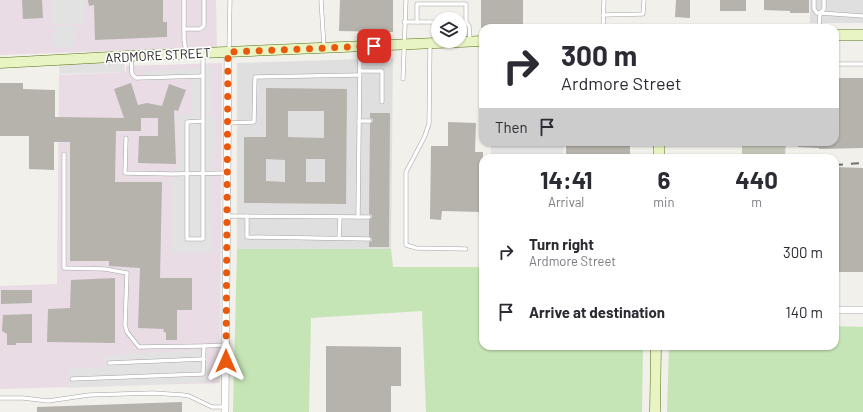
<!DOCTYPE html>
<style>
body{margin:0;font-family:Barlow,sans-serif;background:#f2f2f3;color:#2b2b33;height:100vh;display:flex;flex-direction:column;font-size:15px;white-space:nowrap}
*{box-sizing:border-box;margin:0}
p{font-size:13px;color:#7c7c81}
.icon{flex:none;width:22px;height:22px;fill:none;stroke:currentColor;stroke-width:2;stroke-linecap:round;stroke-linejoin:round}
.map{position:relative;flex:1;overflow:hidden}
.side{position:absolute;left:479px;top:154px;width:360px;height:196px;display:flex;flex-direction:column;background:#fff;border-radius:12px;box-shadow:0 1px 3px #0004}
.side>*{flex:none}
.guide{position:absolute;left:479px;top:24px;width:360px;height:122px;border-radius:12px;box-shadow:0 1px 3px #0004;background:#fff;color:#2b2b33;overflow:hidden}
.buttons{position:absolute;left:431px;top:12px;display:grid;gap:8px}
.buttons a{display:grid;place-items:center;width:36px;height:36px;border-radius:50%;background:#fff;box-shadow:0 1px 3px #0004;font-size:20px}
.pin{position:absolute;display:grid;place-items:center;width:34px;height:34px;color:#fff;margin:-17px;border-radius:8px;box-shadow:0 2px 6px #0006}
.me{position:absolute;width:44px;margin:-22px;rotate:0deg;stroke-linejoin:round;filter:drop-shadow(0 0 3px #0008)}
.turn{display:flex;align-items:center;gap:14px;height:84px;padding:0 16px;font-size:18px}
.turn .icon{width:52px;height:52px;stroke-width:2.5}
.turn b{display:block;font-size:28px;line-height:34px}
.then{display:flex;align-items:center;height:38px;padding:0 16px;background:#0003;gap:8px;font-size:15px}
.eta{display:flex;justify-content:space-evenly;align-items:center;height:68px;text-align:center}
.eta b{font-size:24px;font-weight:700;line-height:28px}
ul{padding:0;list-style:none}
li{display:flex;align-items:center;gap:12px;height:60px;padding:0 16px}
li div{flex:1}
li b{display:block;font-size:15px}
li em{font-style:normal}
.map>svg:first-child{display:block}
.residential{fill:#e0dfdf}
.industrial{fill:#e9dce5}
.construction{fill:#c2c5b6}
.grass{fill:#c5e5b6}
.parking{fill:#e2e2e2}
.building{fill:#b6b2ac;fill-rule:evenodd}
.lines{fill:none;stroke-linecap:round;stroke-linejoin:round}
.lane-casing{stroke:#a3a3a3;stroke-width:4.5}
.street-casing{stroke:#a3a3a3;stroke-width:8}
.secondary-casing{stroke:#557011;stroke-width:11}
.lane{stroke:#fff;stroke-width:3.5}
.street{stroke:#fff;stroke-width:7}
.secondary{stroke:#e9f4c5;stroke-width:10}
.rail{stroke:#707070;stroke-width:2;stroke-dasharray:8 8;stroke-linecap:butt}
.route{stroke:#ea580c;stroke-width:7;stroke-dasharray:0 12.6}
.labels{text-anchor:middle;stroke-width:3.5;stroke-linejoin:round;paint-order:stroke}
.street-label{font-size:13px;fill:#222;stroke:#fff}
</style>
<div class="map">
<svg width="863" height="412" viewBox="0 0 863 412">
<rect width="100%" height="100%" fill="#f1f0ea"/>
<g class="residential">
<rect x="810" y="0" width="53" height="23"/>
<polygon points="393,58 391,249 237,249 237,63"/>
</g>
<g class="industrial">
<polygon points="0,0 216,0 217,47 0,55"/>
<polygon points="222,63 220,383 0,389 0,286 57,284 59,75 126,72 126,66"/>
</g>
<polygon class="construction" points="742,142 786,142 785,155 742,154"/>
<g class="grass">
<polygon points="237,249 391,249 393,267 483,267 483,346 643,346 642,412 426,412 422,311 311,318 309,412 233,412"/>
<polygon points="835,326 863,327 863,412 667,412 669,346 835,346"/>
</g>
<g class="parking">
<rect x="51" y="0" width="34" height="24"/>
<rect x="53" y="26" width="22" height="21"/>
<polygon points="124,62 125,72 60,74 59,65"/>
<polygon points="214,67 213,113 192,113 192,79 143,81 143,72"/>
<polygon points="178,115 215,115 213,253 171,252 171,179 178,179"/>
<polygon points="491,142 564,142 563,158 491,158"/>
<polygon points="207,350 207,382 68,388 69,368 105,367 105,355"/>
</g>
<g class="building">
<polygon points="22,0 42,0 43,18 23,19"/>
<polygon points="88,0 163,0 163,22 167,22 167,37 95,40 94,5 89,6"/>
<polygon points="340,0 393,0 393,32 339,31"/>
<polygon points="481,0 523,0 523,28 489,27 489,28 481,28"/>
<polygon points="676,0 690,0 690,18 675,17"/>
<rect x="720" y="0" width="26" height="11"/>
<polygon points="764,0 809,0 809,13 790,13 790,11 764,10"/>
<polygon points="835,78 863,78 863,148 819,149 819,148 798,147 798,142 835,142"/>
<polygon points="0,83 23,83 23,89 55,90 55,117 124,118 114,89 131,83 138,105 147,103 162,106 169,84 186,90 178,111 174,110 176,164 138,163 139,136 158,136 158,118 141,118 141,131 116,131 115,182 162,182 160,278 192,278 192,310 177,310 177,340 166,340 166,333 163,331 164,329 138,328 140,268 109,266 109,261 70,261 70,142 54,142 54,170 29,169 29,136 0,136"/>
<path d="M266 88 347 89 346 204 244 203V137H266ZM288 111H324V138L288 137ZM266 159 285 160V182L266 181ZM306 159H325V182H306Z"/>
<polygon points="370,113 390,113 389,247 369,247 369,242 372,241 372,239 369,236 369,220 372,217 372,215 369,214 370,124 373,121 373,119 370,118"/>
<polygon points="448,122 476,123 475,152 483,152 482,212 442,211 441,220 430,219 431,146 448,146"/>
<rect x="566" y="142" width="64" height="16"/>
<polygon points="835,167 863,168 863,272 835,272"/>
<polygon points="115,278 115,343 47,342 48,309 70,308 71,280"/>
<polygon points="1,290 32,290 32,303 1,304"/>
<polygon points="32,314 32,343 16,343 16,345 7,345 7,334 2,331 3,315"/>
<polygon points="326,346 401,347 401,386 391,386 391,412 326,412"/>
<polygon points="182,402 182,412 37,412 37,407"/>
</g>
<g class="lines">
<defs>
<g id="lane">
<polyline points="184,0 184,39 186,53"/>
<polyline points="321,0 324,47"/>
<polyline points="814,0 814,9 817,13 820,13 819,28"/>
<polyline points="820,13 863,16"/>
<polyline points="820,13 824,9 824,0"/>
<polyline points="603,15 643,14 644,0"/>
<polyline points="404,22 438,22"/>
<polyline points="417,22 417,4 466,4 466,22 469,26 470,41"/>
<polyline points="603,28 604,0"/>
<polyline points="184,29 200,29 204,26 204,0"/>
<polyline points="430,45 429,124 424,138 406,172 406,245 416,248 466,249"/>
<polyline points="229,51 230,0"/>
<polyline points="203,55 203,239 187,239 187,122 203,121"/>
<polyline points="131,58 132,74 136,78 203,76"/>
<polyline points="835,64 863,64"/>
<polyline points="360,71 382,71 382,102"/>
<polyline points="403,79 406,0"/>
<polyline points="359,121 370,121"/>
<polyline points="228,123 254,122 255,77 359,75"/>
<polyline points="126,138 125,173 172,174 227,173"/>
<polyline points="64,154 64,268 105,269 127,273 125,325 127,332 139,347 204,346"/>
<polyline points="227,216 369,217"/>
<polyline points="247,216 247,237 369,239"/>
<polyline points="358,217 360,48"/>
<polyline points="339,238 340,217"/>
<polyline points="109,363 204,359"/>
<polyline points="72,379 203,374 204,346 226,345"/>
<polyline points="0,398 23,398 48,401 89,395 153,393 183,395 189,396 212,407 225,407"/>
</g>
<g id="street">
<polyline points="835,310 863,310"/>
<polyline points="225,412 228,52"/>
</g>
<g id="secondary">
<polyline points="835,35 863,35"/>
<polyline points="0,63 130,56 483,41"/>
<polyline points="659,158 659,142"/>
<polyline points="655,412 656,346"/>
</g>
</defs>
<use href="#lane" class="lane-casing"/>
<use href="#street" class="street-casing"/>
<use href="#secondary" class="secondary-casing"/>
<use href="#lane" class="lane"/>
<use href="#street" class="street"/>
<use href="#secondary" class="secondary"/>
<polyline class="rail" points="835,165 863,163"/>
</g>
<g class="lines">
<polyline class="route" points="226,361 228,52 374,46"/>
</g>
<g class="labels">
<g class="street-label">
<text transform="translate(158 55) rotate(-3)" y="5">ARDMORE STREET</text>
</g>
</g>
</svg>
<div class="buttons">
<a><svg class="icon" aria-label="layers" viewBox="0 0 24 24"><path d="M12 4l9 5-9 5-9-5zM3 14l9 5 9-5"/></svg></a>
</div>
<div class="pin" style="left:374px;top:46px;background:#d93025"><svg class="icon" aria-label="arrive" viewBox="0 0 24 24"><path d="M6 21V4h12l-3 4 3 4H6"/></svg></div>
<svg class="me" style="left:226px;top:361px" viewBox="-20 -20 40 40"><path d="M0-17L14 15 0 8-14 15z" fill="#ea580c" stroke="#fff" stroke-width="4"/></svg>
<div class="guide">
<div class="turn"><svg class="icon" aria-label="right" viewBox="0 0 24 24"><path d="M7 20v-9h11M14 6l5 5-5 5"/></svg><div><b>300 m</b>Ardmore Street</div></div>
<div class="then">Then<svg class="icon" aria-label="arrive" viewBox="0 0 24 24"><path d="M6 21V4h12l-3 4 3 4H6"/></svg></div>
</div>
<section class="side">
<div class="eta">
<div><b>14:41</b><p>Arrival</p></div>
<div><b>6</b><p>min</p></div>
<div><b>440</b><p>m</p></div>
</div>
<ul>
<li><svg class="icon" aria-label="right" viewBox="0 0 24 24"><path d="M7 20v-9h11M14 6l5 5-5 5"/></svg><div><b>Turn right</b><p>Ardmore Street</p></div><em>300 m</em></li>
<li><svg class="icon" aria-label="arrive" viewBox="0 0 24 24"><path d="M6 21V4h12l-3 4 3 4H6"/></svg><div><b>Arrive at destination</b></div><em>140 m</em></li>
</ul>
</section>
</div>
